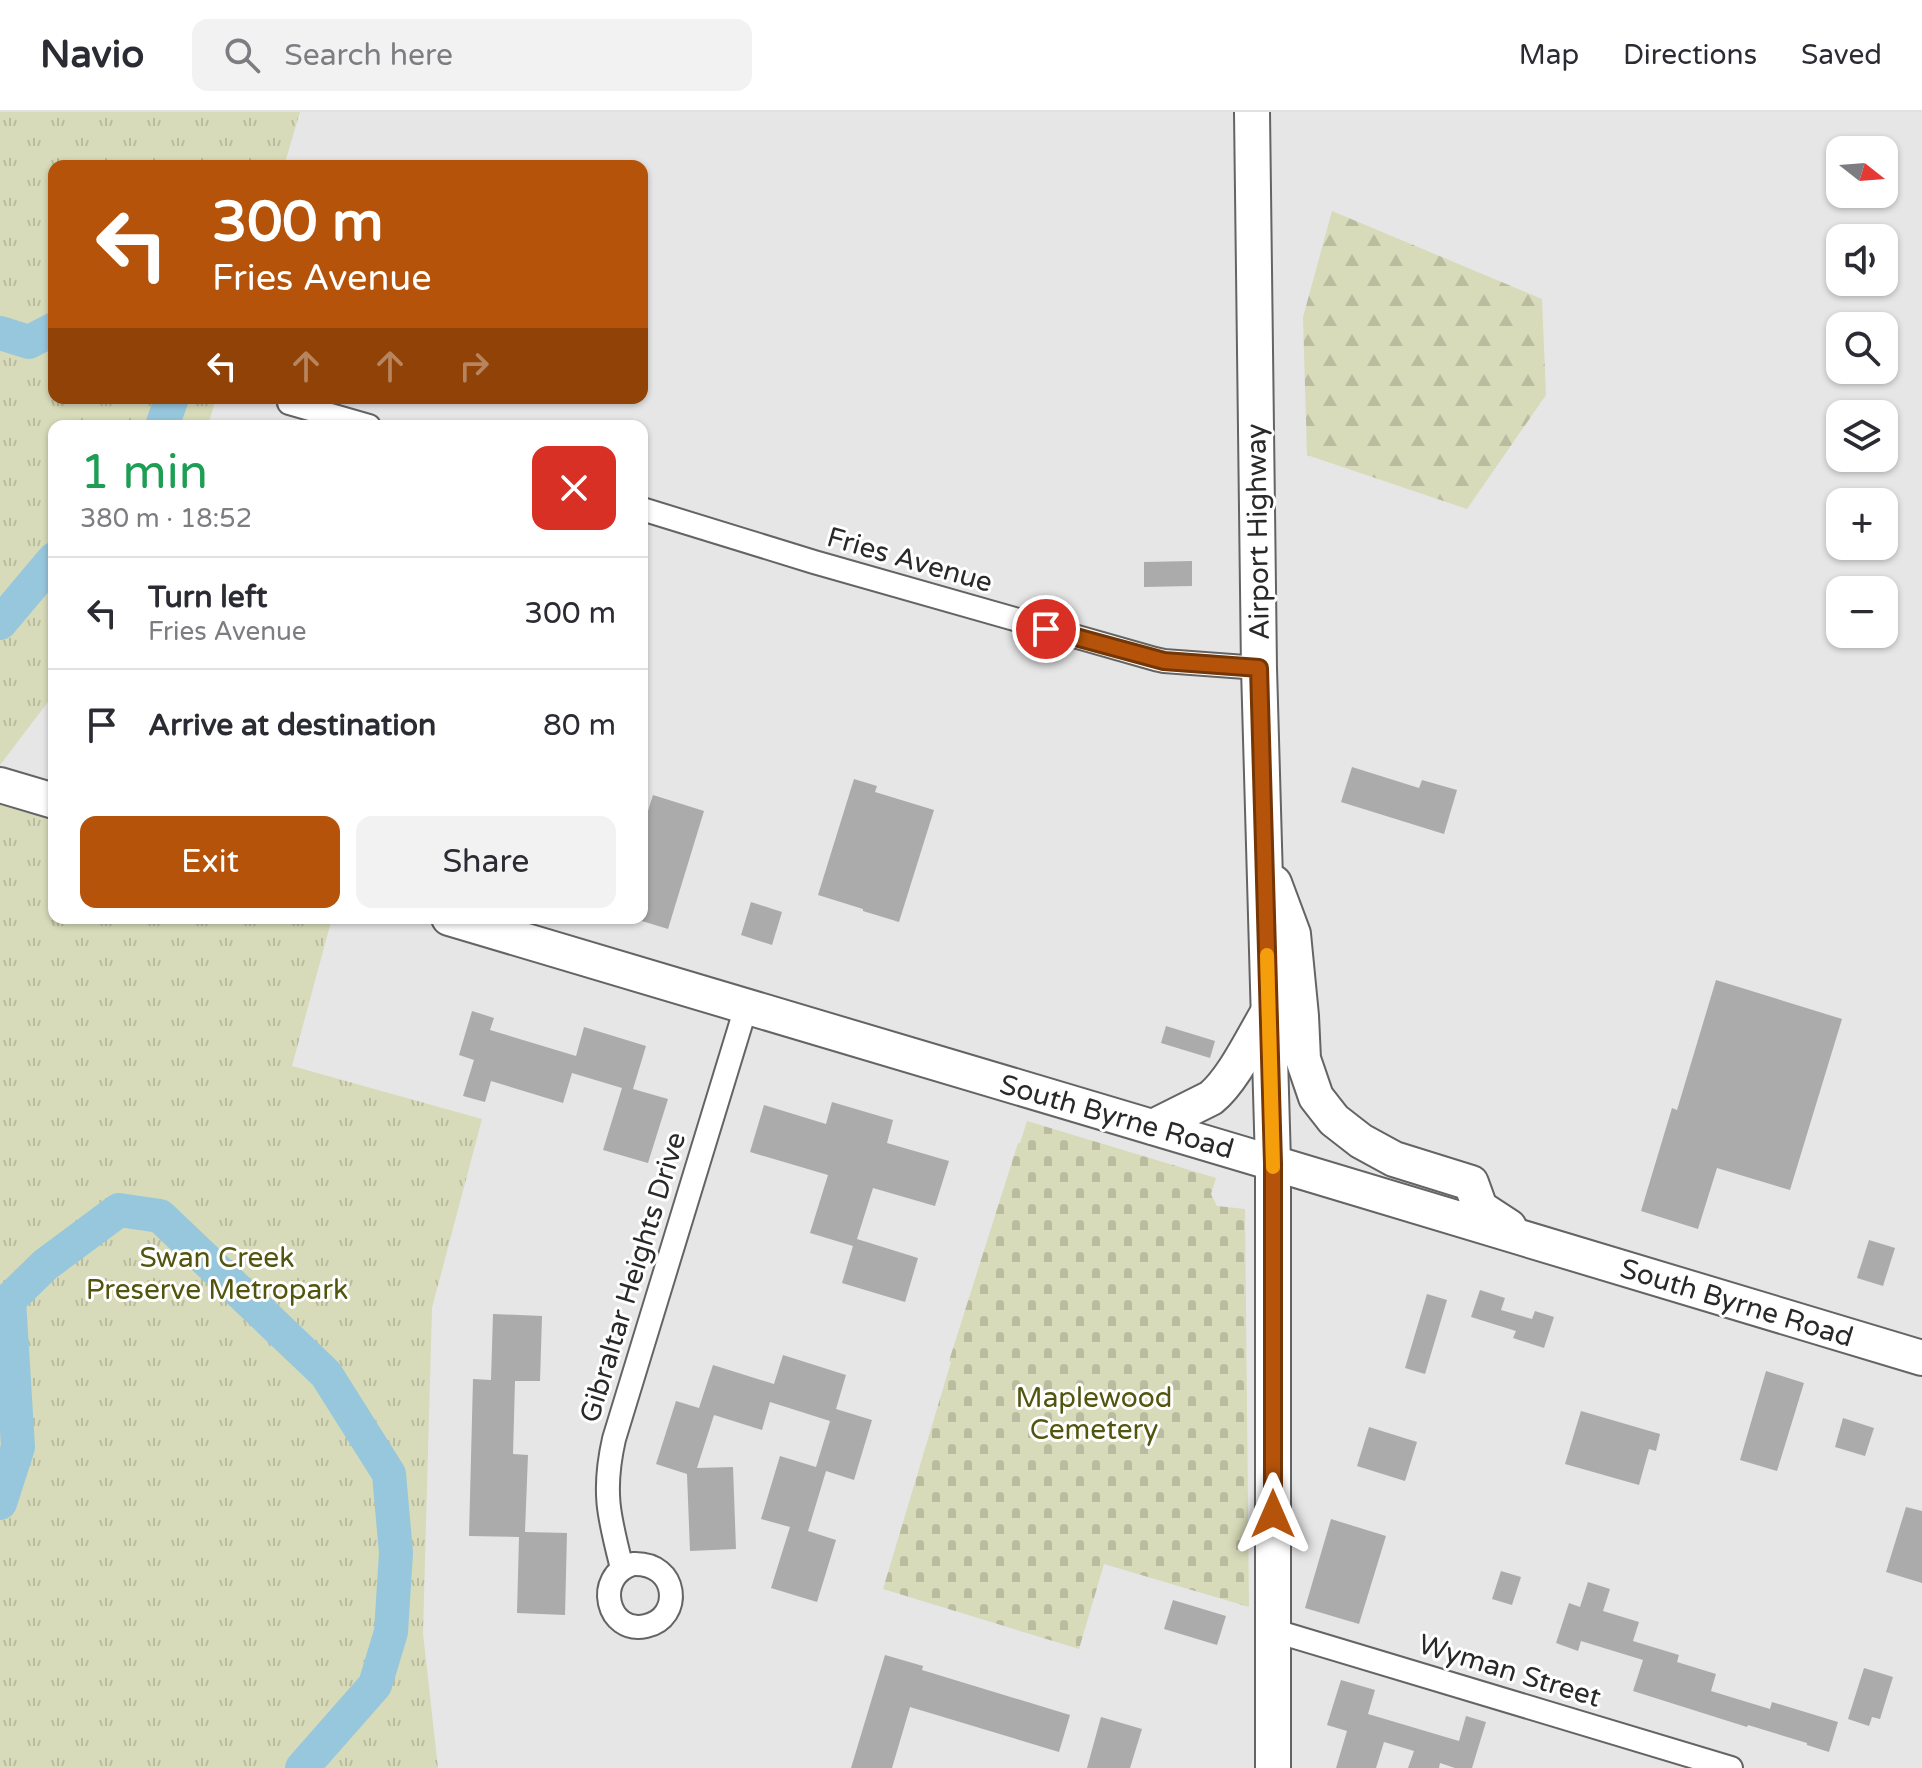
<!DOCTYPE html>
<meta charset="utf-8">
<style>
body{margin:0;font-family:"Varela Round",sans-serif;background:#f2f2f3;color:#2b2b33;height:100vh;display:flex;flex-direction:column;font-size:30px;white-space:nowrap}
*{box-sizing:border-box;margin:0}
p{font-size:26px;color:#7c7c81}
.icon{flex:none;width:44px;height:44px;fill:none;stroke:currentColor;stroke-width:2;stroke-linecap:round;stroke-linejoin:round}
.map{position:relative;flex:1;overflow:hidden}
.drawer{position:absolute;left:48px;top:308px;width:600px;height:504px;display:flex;flex-direction:column;background:#fff;border-radius:16px;box-shadow:0 2px 6px #0004}
.drawer>*{flex:none}
.banner{position:absolute;left:48px;top:48px;width:600px;height:244px;border-radius:16px;box-shadow:0 2px 6px #0004;background:#b45309;color:#fff;overflow:hidden}
.needle{width:52px;rotate:107deg}
.buttons{position:absolute;left:1826px;top:24px;display:grid;gap:16px}
.buttons a{display:grid;place-items:center;width:72px;height:72px;border-radius:16px;background:#fff;box-shadow:0 2px 6px #0004;font-size:40px}
.pin{position:absolute;display:grid;place-items:center;width:68px;height:68px;color:#fff;margin:-34px;border:4px solid #fff;border-radius:50%;box-shadow:0 2px 8px #0007}
.me{position:absolute;width:88px;margin:-44px;rotate:0deg;stroke-linejoin:round;filter:drop-shadow(0 0 6px #0008)}
.turn{display:flex;align-items:center;gap:28px;height:168px;padding:0 32px;font-size:36px}
.turn .icon{width:104px;height:104px;stroke-width:2.5}
.turn b{display:block;font-size:56px;line-height:68px}
.lanes{display:flex;align-items:center;height:76px;padding:0 32px;background:#0003;justify-content:center;gap:40px;direction:ltr}
.lanes .off{opacity:.35}
.round{display:grid;place-items:center;flex:none;width:84px;height:84px;border-radius:16px;background:#f2f2f3}
.overview{display:flex;align-items:center;justify-content:space-between;height:136px;padding:0 32px}
h1{font-size:48px;font-weight:600;line-height:60px;color:#1e9e55}
.primary-button{display:flex;gap:16px;margin-top:auto;padding:16px 32px}
.primary-button a{flex:1;height:92px;border-radius:16px;background:#b45309;color:#fff;font-size:32px;font-weight:600;line-height:92px;text-align:center}
.primary-button a+a{background:#f2f2f3;color:#2b2b33}
ul{padding:0;list-style:none}
li{display:flex;align-items:center;gap:24px;height:112px;padding:0 32px;border-top:2px solid #e1e1e2}
li div{flex:1}
li b{display:block;font-size:30px}
li em{font-style:normal}
header{display:flex;align-items:center;gap:48px;box-sizing:border-box;height:112px;padding:0 40px;background:#fff;border-bottom:2px solid #e1e1e2}
header strong{font-size:38px}
nav{display:flex;gap:44px;margin-inline-start:auto;font-size:28px}
.search{width:560px;height:72px;background:#f2f2f3;display:flex;align-items:center;gap:20px;box-sizing:border-box;padding:0 28px;border-radius:16px;color:#7c7c81;font-size:30px}
.map>svg:first-child{display:block}
.forest{fill:url(#forest-firs)}
.cemetery{fill:url(#cemetery-stones)}
.park{fill:url(#park-tufts)}
.lines{fill:none;stroke-linecap:round;stroke-linejoin:round}
.river{stroke:#97c7dd;stroke-width:34}
.building{fill:#acabab}
.minor-casing{stroke:#646465;stroke-width:26}
.primary-casing{stroke:#646465;stroke-width:38}
.minor{stroke:#fff;stroke-width:22}
.primary{stroke:#fff;stroke-width:34}
.route-casing{stroke:#753606;stroke-width:20}
.route{stroke:#b45309;stroke-width:14}
.slow{stroke:#f59e0b;stroke-width:14}
.labels{text-anchor:middle;stroke-width:6;stroke-linejoin:round;paint-order:stroke}
.street-label{font-size:28px;fill:#29292a;stroke:#fff}
.park-label{font-size:28px;fill:#51550e;stroke:#fff}
</style>
<header>
<strong>Navio</strong>
<div class="search"><svg class="icon" aria-label="search" viewBox="0 0 24 24"><circle cx="10" cy="10" r="6"/><path d="M15 15l6 6"/></svg>Search here</div>
<nav><a>Map</a><a>Directions</a><a>Saved</a></nav>
</header>
<div class="map">
<svg width="1922" height="1656" viewBox="0 0 1922 1656">
<defs>
<pattern id="forest-firs" width="22" height="20" patternUnits="userSpaceOnUse" patternTransform="scale(2)"><rect width="22" height="20" fill="#d7dbb9"/><path d="M5 1l3.5 6h-7zM16 11l3.5 6h-7z" fill="#b9bc9f"/></pattern>
<pattern id="cemetery-stones" width="16" height="16" patternUnits="userSpaceOnUse" patternTransform="scale(2)"><rect width="16" height="16" fill="#d7dbb9"/><path d="M2 7V4a2 2 0 0 1 4 0v3zM10 15v-3a2 2 0 0 1 4 0v3z" fill="#b9bc9f"/></pattern>
<pattern id="park-tufts" width="24" height="20" patternUnits="userSpaceOnUse" patternTransform="scale(2)"><rect width="24" height="20" fill="#d7dbb9"/><path d="M3 7l-1-3M5 7V3M7 7l1-3M15 17l-1-3M17 17v-4M19 17l1-3" fill="none" stroke="#b9bc9f"/></pattern>
</defs>
<rect width="100%" height="100%" fill="#e6e6e7"/>
<polygon class="forest" points="1332,99 1542,187 1546,283 1467,397 1307,343 1303,205"/>
<polygon class="cemetery" points="1027,1009 1216,1066 1211,1082 1217,1094 1245,1097 1249,1495 1104,1452 1079,1537 883,1477 951,1250 949,1249 1018,1031 1020,1031"/>
<g class="park">
<polygon points="0,0 300,0 284,54 54,54 54,286 216,286 208,314 54,314 54,582 0,653"/>
<polygon points="0,673 54,689 54,806 332,806 292,954 482,1007 432,1196 423,1521 438,1656 0,1656"/>
</g>
<g class="lines">
<g class="river">
<polyline points="0,221 29,230 54,217"/>
<polyline points="162,314 172,286"/>
<polyline points="0,511 54,447"/>
<polyline points="0,1391 18,1335 9,1188 45,1153 119,1098 160,1104 326,1262 389,1362 396,1441 391,1520 375,1573 302,1656"/>
</g>
</g>
<g class="building">
<polygon points="1192,449 1192,474 1144,475 1144,450"/>
<polygon points="1352,655 1419,676 1422,668 1457,678 1444,722 1341,690"/>
<polygon points="854,667 877,674 875,680 934,698 899,810 863,799 863,797 818,783"/>
<polygon points="653,683 704,699 668,817 642,809 642,718"/>
<polygon points="751,790 782,800 772,833 741,823"/>
<polygon points="1716,868 1842,907 1790,1078 1717,1056 1698,1117 1641,1099 1672,996 1677,998"/>
<polygon points="472,899 494,906 490,918 576,944 584,915 646,934 633,977 668,987 648,1051 603,1038 622,976 572,961 563,991 491,969 485,990 463,984 474,948 459,943"/>
<polygon points="1166,914 1215,929 1210,946 1161,931"/>
<polygon points="832,990 893,1008 887,1031 949,1049 935,1094 873,1076 857,1127 918,1146 905,1190 842,1171 853,1134 810,1121 828,1063 750,1040 764,993 826,1012"/>
<polygon points="1869,1128 1895,1136 1883,1174 1857,1166"/>
<polygon points="1480,1178 1505,1186 1501,1198 1532,1207 1535,1199 1554,1205 1544,1236 1513,1226 1516,1219 1471,1205"/>
<polygon points="1427,1182 1447,1188 1425,1262 1405,1256"/>
<polygon points="493,1202 542,1204 540,1269 515,1269 513,1342 528,1343 525,1420 567,1421 565,1503 517,1501 519,1425 469,1424 473,1267 491,1268"/>
<polygon points="783,1243 846,1263 836,1297 872,1308 854,1368 826,1359 808,1419 836,1428 817,1490 771,1476 790,1415 761,1407 780,1344 816,1355 830,1309 770,1290 762,1318 714,1303 697,1356 733,1355 736,1437 690,1439 687,1362 656,1352 676,1289 699,1296 713,1253 774,1272"/>
<polygon points="1766,1259 1804,1271 1777,1359 1740,1348"/>
<polygon points="1581,1299 1660,1322 1656,1339 1649,1337 1639,1373 1565,1352"/>
<polygon points="1843,1306 1874,1316 1865,1344 1835,1335"/>
<polygon points="1369,1315 1417,1330 1405,1369 1357,1354"/>
<polygon points="1906,1395 1922,1399 1922,1471 1886,1460"/>
<polygon points="1331,1407 1386,1424 1359,1512 1305,1496"/>
<polygon points="1501,1459 1521,1465 1512,1493 1492,1487"/>
<polygon points="1588,1470 1610,1477 1603,1499 1639,1510 1633,1529 1679,1543 1677,1550 1716,1562 1711,1579 1770,1597 1772,1590 1838,1610 1829,1640 1807,1633 1807,1631 1748,1613 1747,1615 1633,1579 1643,1548 1581,1529 1578,1539 1556,1531 1569,1491 1580,1495"/>
<polygon points="1173,1488 1226,1504 1217,1533 1164,1517"/>
<polygon points="885,1543 923,1554 922,1558 1070,1603 1059,1640 910,1595 892,1656 851,1656"/>
<polygon points="1864,1556 1893,1565 1880,1607 1872,1605 1869,1614 1848,1607"/>
<polygon points="1341,1568 1375,1578 1368,1602 1459,1629 1466,1604 1486,1610 1472,1656 1455,1656 1440,1651 1439,1656 1408,1656 1414,1639 1384,1630 1376,1656 1336,1656 1347,1619 1327,1613"/>
<polygon points="1101,1605 1142,1617 1130,1656 1087,1656"/>
</g>
<g class="lines">
<defs>
<g id="minor">
<polyline points="289,291 369,314"/>
<polyline points="642,397 814,450 1155,547 1164,549 1259,556"/>
<path d="M633 1452C679 1450 683 1506 646 1514 607 1523 593 1464 633 1452Z"/>
<path d="M622 1456C609 1405 602 1380 614 1327L746 895"/>
<polyline points="1272,1518 1731,1656"/>
</g>
<g id="primary">
<polyline points="1252,0 1259,556 1273,1051 1273,1656"/>
<polyline points="0,673 54,689"/>
<polyline points="1274,771 1293,822 1301,904 1303,947 1316,985 1334,1008 1361,1029 1394,1047 1471,1071 1480,1096 1509,1115"/>
<polyline points="449,806 1273,1051 1922,1246"/>
<path d="M1153 1015 1211 986C1234 967 1253 925 1269 899"/>
</g>
</defs>
<use href="#minor" class="minor-casing"/>
<use href="#primary" class="primary-casing"/>
<use href="#minor" class="minor"/>
<use href="#primary" class="primary"/>
</g>
<g class="lines">
<defs>
<polyline id="route" points="1046,517 1164,549 1259,556 1273,1051 1273,1402"/>
</defs>
<use href="#route" class="route-casing"/>
<use href="#route" class="route"/>
<polyline class="slow" points="1267,843 1273,1055"/>
</g>
<g class="labels">
<g class="street-label">
<text transform="translate(1257 420) rotate(-91)" y="10">Airport Highway</text>
<text transform="translate(910 447) rotate(16)" y="10">Fries Avenue</text>
<text transform="translate(1117 1004) rotate(16)" y="10">South Byrne Road</text>
<text transform="translate(632 1165) rotate(-73)" y="10">Gibraltar Heights Drive</text>
<text transform="translate(1737 1190) rotate(17)" y="10">South Byrne Road</text>
<text transform="translate(1510 1558) rotate(17)" y="10">Wyman Street</text>
</g>
<g class="park-label">
<text x="217" y="1155">Swan Creek<tspan x="217" dy="32">Preserve Metropark</tspan></text>
<text x="1094" y="1295">Maplewood<tspan x="1094" dy="32">Cemetery</tspan></text>
</g>
</g>
</svg>
<div class="buttons">
<a><svg class="needle" viewBox="-14 -14 28 28"><path d="M0-13l5 13h-10z" fill="#e53935"/><path d="M0 13l5-13h-10z" fill="#7c7c81"/></svg></a>
<a><svg class="icon" aria-label="sound" viewBox="0 0 24 24"><path d="M4 9h4l5-4v14l-5-4H4zM17 9q2 3 0 6"/></svg></a>
<a><svg class="icon" aria-label="search" viewBox="0 0 24 24"><circle cx="10" cy="10" r="6"/><path d="M15 15l6 6"/></svg></a>
<a><svg class="icon" aria-label="layers" viewBox="0 0 24 24"><path d="M12 4l9 5-9 5-9-5zM3 14l9 5 9-5"/></svg></a>
<a>+</a>
<a>−</a>
</div>
<div class="pin" style="left:1046px;top:517px;background:#d93025"><svg class="icon" aria-label="arrive" viewBox="0 0 24 24"><path d="M6 21V4h12l-3 4 3 4H6"/></svg></div>
<svg class="me" style="left:1273px;top:1402px" viewBox="-20 -20 40 40"><path d="M0-17L14 15 0 8-14 15z" fill="#b45309" stroke="#fff" stroke-width="4"/></svg>
<div class="banner">
<div class="turn"><svg class="icon" aria-label="left" viewBox="0 0 24 24"><path d="M17 20v-9H6M10 6l-5 5 5 5"/></svg><div><b>300 m</b>Fries Avenue</div></div>
<div class="lanes"><svg class="icon" aria-label="left" viewBox="0 0 24 24"><path d="M17 20v-9H6M10 6l-5 5 5 5"/></svg><svg class="icon off" aria-label="ahead" viewBox="0 0 24 24"><path d="M12 20V5M6 11l6-6 6 6"/></svg><svg class="icon off" aria-label="ahead" viewBox="0 0 24 24"><path d="M12 20V5M6 11l6-6 6 6"/></svg><svg class="icon off" aria-label="right" viewBox="0 0 24 24"><path d="M7 20v-9h11M14 6l5 5-5 5"/></svg></div>
</div>
<section class="drawer">
<div class="overview"><div><h1>1 min</h1><p>380 m · 18:52</p></div><a class="round" style="background:#d93025;color:#fff"><svg class="icon" aria-label="close" viewBox="0 0 24 24"><path d="M6 6l12 12M18 6L6 18"/></svg></a></div>
<ul>
<li><svg class="icon" aria-label="left" viewBox="0 0 24 24"><path d="M17 20v-9H6M10 6l-5 5 5 5"/></svg><div><b>Turn left</b><p>Fries Avenue</p></div><em>300 m</em></li>
<li><svg class="icon" aria-label="arrive" viewBox="0 0 24 24"><path d="M6 21V4h12l-3 4 3 4H6"/></svg><div><b>Arrive at destination</b></div><em>80 m</em></li>
</ul>
<div class="primary-button"><a>Exit</a><a>Share</a></div>
</section>
</div>
